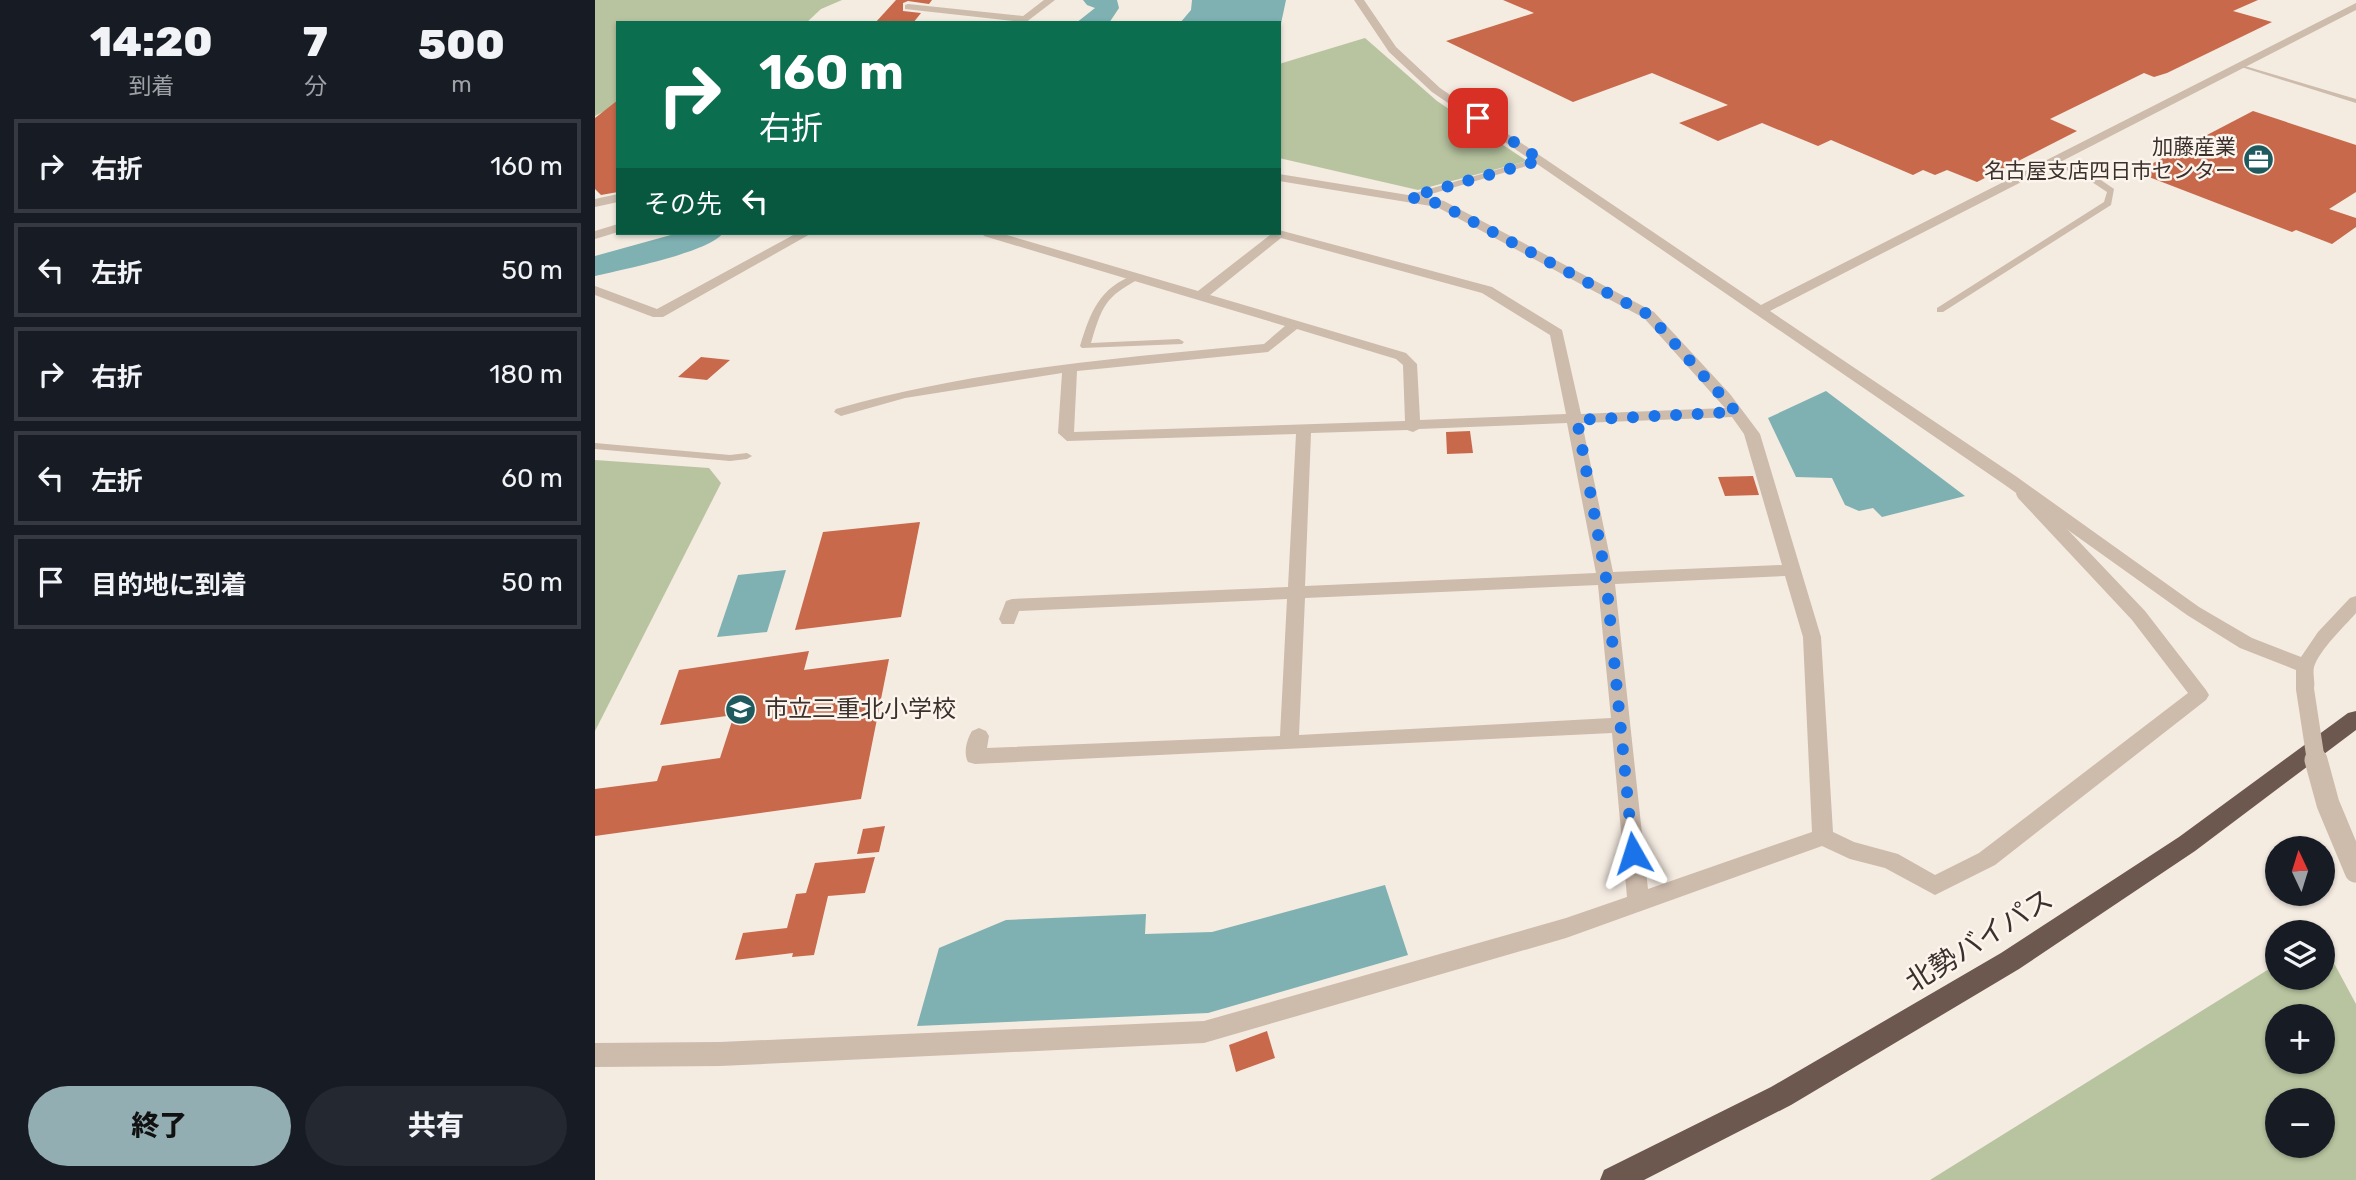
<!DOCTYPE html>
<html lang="ja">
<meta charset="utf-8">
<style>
body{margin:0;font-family:Rubik,"Noto Sans JP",sans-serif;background:#242831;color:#f1f3f6;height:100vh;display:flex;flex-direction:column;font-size:26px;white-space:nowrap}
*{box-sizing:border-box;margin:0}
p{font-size:23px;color:#9ea1a6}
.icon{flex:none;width:38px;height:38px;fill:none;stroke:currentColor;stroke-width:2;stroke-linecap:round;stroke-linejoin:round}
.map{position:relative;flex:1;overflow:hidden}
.drawer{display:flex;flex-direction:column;background:#171b24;width:595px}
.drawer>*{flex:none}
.guide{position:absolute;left:21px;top:21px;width:665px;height:214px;border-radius:0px;box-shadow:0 2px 5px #0004;background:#0b6e4f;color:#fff;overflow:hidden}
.needle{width:46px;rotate:356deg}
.fabs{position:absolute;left:1670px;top:836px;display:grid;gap:14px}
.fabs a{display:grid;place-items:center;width:70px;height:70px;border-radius:50%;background:#171b24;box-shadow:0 2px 5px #0004;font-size:35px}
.pin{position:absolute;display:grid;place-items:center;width:60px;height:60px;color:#fff;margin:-30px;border-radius:14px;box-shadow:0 4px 10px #0006}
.me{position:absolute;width:77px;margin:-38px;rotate:354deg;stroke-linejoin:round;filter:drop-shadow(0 0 5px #0008)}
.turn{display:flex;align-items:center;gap:24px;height:147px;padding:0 28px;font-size:32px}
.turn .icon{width:91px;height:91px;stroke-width:2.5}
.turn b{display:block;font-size:49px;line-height:60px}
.then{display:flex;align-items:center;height:66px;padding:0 28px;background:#0003;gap:14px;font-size:26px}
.eta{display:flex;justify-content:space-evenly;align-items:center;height:119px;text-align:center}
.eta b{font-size:42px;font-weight:800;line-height:49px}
.cta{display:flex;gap:14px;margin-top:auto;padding:14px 28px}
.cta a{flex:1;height:80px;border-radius:42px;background:#92aeb2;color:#111;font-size:28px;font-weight:800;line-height:80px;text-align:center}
.cta a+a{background:#242831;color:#f1f3f6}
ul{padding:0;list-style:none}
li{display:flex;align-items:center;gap:21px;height:94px;margin:0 14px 10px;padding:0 14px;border:4px solid #363941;border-radius:0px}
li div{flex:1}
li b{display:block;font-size:26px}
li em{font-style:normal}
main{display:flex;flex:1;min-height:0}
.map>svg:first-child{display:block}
.green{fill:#b8c4a0;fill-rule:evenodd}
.water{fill:#7fb0b2}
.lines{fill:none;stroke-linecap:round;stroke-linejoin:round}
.river{fill:#7fb0b2;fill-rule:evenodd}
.building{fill:#c8694b}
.service{fill:#cdbbac;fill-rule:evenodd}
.minor{fill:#cdbbac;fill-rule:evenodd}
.tertiary{fill:#cdbbac;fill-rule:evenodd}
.trunk{fill:#6c584f;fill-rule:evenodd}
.tertiary-bridge-far1{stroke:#cdbbac;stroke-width:18}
.tertiary-bridge{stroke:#cdbbac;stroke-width:23}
.route{stroke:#1a73e8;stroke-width:12;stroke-dasharray:0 21.6}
.labels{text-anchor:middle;stroke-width:5;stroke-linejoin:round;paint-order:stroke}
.far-poi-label{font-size:21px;fill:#3b302b;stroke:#fbf5ee;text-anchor:end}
.poi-label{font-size:24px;fill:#3b302b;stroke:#fbf5ee;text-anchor:start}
.near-street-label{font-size:28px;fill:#3b302b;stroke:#fbf5ee}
</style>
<main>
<section class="drawer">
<div class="eta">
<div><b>14:20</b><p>到着</p></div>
<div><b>7</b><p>分</p></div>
<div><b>500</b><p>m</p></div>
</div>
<ul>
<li><svg class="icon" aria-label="right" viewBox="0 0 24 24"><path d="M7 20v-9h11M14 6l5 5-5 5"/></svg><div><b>右折</b></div><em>160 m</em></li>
<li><svg class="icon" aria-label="left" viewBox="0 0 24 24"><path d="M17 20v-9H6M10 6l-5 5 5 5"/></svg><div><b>左折</b></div><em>50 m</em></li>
<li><svg class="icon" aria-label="right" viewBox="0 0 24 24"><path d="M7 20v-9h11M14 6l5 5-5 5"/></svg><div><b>右折</b></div><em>180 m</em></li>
<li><svg class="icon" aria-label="left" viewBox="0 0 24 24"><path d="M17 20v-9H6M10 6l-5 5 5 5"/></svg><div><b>左折</b></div><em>60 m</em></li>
<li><svg class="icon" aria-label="arrive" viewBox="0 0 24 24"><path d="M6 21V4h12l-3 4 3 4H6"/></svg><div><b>目的地に到着</b></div><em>50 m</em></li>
</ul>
<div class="cta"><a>終了</a><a>共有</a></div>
</section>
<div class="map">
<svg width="1761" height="1180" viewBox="0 0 1761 1180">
<rect width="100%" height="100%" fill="#f4ebe1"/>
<g class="green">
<polygon points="0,0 247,0 226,9 211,23 23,23 23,104 0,116"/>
<polygon points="770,38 842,101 932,161 823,190 684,158 684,64"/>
<polygon points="0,460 114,468 126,483 0,731"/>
<path d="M1727 941 1761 1004V1180H1335L1682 964V978H1727ZM1682 1017H1727V1062H1682ZM1682 1101H1727V1146H1682Z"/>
</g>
<g class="water">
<polygon points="597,0 691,0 684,33 684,23 585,23 596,10"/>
<polygon points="1231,391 1370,496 1287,517 1278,508 1264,511 1250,505 1237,478 1201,477 1173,418"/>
<polygon points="191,570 172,632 122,637 143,575"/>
<polygon points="790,885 813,955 613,1013 322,1026 344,948 411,920 551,914 550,934 617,932"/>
</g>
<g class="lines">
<g class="river">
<polygon points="488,0 522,0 524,8 514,23 481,23 500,8 492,5"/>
<path d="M83 233H128C115 252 26 270 0 276V256Z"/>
</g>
</g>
<g class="building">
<polygon points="301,0 337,0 334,4 313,1 308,3 308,11 326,13 318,23 280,23"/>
<polygon points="908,0 1663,0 1638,11 1677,22 1572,73 1559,77 1549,73 1455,119 1482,131 1382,182 1352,170 1340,175 1328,170 1318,175 1236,140 1223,146 1167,123 1123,141 1084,123 1133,105 1057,73 978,102 851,41 939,13"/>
<polygon points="23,100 23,192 6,195 0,189 0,118"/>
<polygon points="1658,111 1761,145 1761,192 1734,209 1761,218 1761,227 1737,244 1701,230 1697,232 1541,172"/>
<polygon points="106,357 135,360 112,380 83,377"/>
<polygon points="875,431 878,453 852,454 851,432"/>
<polygon points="1158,476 1164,495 1130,496 1123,477"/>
<polygon points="325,522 306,617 200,630 228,532"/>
<polygon points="214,651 209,670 294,659 266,799 0,836 0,789 62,781 67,766 125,758 139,715 65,725 84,670"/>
<polygon points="290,826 284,852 262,854 268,829"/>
<polygon points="280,857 270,893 233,896 219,955 197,957 198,953 140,960 148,933 192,928 201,894 211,893 220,863"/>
<polygon points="672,1031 680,1058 641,1072 634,1045"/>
</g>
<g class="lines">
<g class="service">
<polygon points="1643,64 1761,99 1761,103 1643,66"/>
<polygon points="1456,159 1462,159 1500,176 1519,189 1516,205 1348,312 1342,312 1342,308 1509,202 1512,192 1494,180 1456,163"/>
<path d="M541 274 546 277 544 279C510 297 507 306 496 343L584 339 589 342 587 344 487 348 485 346C496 311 504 288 541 274Z"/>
<polygon points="0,443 135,455 152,453 157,456 152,459 135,461 0,449"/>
</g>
<g class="minor">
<polygon points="313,4 428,16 433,19 428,22 310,9 310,5"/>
<path d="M942 158 952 160 826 197 849 201 1059 312 1135 394 1165 434 1226 637 1238 832 1259 842 1303 854 1340 875 1384 853 1593 693 1537 620 1423 498 1421 494 1423 490H1435L1550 611 1611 690 1614 695 1611 700 1400 865 1340 895 1290 868 1255 859 1227 846 971 938 609 1043 125 1066 0 1067V1043L125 1042 609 1021 971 918 1032 897 1017 733 380 764 373 762C368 753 372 739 377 731L384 728 391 731 394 736 392 748 685 736 692 599 424 611 419 624H407L404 619 411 601 417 599 693 587 701 434 472 441 463 433 467 373 310 398 246 416 239 412 241 409C380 369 525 358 669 344L690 326 389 236 387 233H405L603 291 675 235 674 233H684V230L897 287 967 330 986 414 1130 408 1049 318 842 207 684 181V174L813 195ZM686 238 887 293 955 335 971 414 825 420 822 364 811 353 615 295ZM702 329 801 359 808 365 810 421 479 432 482 371 673 352ZM1137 417 1149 434 1187 565 1018 572 987 423ZM972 423 1001 573 710 586 716 433 812 430 818 432 824 429ZM1190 576 1208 637 1217 832 1053 889 1020 584ZM1003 585 1016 718 704 735 710 598Z"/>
<polygon points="23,194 23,202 0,207 0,199"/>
<polygon points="202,233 217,233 68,317 58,317 0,295 0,286 62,309"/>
</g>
<g class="tertiary">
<polygon points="449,0 460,0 430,23 419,23"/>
<path d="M759 0H769L801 47 845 88 1166 305 1761 3V10L1175 311 1422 477 1604 607 1657 638 1706 657 1723 632 1755 598 1761 596V613C1749 627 1725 649 1719 667 1717 676 1722 685 1717 694H1703L1701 689V670L1645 648 1592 615 1410 485 837 92 794 52Z"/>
<polygon points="23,224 23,232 0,239 0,231"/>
</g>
<polygon class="trunk" points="1761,711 1761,730 1600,851 1424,969 1196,1105 1049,1180 1005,1180 1009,1170 1176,1087 1406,953 1584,837 1753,713"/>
<polyline class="tertiary-bridge-far1" points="1710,689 1721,761"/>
<polyline class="tertiary-bridge" points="1721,760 1733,804 1761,871"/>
</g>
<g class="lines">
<polyline class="route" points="883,118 946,160 815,197 845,204 1054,315 1141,412 982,420 1011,578 1038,853"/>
</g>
<defs>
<symbol id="office-disc" viewBox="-11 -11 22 22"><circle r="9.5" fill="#1f5a5e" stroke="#fbf5ee"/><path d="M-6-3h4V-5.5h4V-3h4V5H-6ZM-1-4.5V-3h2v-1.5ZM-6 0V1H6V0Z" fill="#fff"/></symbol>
<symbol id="school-disc" viewBox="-11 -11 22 22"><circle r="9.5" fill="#1f5a5e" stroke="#fbf5ee"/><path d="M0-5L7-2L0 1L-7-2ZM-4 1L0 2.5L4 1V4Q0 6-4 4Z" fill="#fff"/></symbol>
</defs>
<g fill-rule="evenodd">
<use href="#office-disc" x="1646" y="142" width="35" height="35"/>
<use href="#school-disc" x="128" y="692" width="35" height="35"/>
</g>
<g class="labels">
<g class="far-poi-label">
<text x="1641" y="154">加藤産業<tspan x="1641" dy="24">名古屋支店四日市センター</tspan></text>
</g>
<g class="poi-label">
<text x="169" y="717">市立三重北小学校</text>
</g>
<g class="near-street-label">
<text transform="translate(1384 940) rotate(-32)" y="10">北勢バイパス</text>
</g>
</g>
</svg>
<div class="fabs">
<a><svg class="needle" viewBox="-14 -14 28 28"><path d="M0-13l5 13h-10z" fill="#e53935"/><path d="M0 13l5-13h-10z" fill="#9ea1a6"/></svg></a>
<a><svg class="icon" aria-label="layers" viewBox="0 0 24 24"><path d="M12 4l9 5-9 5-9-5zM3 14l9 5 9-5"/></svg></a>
<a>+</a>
<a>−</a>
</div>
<div class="pin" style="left:883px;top:118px;background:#d93025"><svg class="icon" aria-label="arrive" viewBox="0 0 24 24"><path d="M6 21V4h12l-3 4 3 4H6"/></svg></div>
<svg class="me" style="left:1038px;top:853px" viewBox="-20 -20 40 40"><path d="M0-17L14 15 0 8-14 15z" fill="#1a73e8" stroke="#fff" stroke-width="4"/></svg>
<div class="guide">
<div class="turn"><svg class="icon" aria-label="right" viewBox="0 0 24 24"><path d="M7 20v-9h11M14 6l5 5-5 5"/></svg><div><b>160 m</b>右折</div></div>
<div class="then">その先<svg class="icon" aria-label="left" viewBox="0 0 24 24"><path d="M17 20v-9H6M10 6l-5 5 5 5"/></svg></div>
</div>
</div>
</main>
